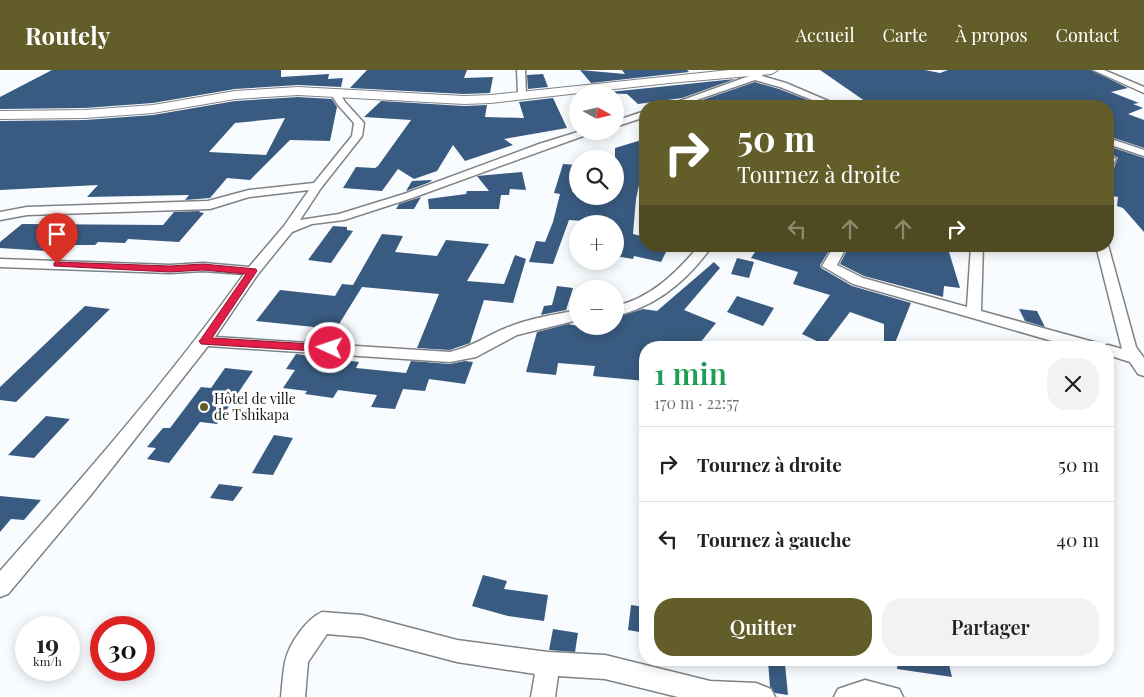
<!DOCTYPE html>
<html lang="fr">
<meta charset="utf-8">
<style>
body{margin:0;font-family:"Playfair Display",serif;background:#f2f2f2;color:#222;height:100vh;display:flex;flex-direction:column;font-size:19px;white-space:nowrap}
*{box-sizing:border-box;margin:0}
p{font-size:16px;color:#767676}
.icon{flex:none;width:28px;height:28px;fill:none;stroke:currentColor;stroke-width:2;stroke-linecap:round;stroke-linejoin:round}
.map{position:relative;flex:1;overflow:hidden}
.sheet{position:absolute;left:639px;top:271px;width:475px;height:325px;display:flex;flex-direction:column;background:#fff;border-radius:20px;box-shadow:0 2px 12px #0003}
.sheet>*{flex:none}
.banner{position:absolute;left:639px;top:30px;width:475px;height:152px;border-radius:20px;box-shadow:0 2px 12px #0003;background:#635d2a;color:#fff;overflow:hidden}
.needle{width:32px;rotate:98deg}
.controls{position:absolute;left:569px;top:15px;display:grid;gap:10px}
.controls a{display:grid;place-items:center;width:55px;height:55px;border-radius:50%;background:#fff;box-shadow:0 2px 12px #0003;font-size:25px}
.speed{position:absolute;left:15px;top:546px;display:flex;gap:10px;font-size:25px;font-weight:700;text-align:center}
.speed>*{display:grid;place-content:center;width:65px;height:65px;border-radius:50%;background:#fff;box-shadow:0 2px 12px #0003;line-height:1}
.speed small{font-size:12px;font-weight:400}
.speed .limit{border:8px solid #d22;background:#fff;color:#111}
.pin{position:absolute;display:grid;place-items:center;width:42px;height:42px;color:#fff;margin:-51px -21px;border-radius:50% 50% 50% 0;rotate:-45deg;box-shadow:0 0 5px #0007}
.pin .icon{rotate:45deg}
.me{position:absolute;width:55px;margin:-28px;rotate:273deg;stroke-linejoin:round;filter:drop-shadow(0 0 4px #0008)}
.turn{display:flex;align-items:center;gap:18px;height:105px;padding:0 15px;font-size:22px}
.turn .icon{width:65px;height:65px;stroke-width:2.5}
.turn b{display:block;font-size:35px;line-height:42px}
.lanes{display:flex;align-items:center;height:48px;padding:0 15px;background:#0003;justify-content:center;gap:25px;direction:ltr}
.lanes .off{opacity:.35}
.round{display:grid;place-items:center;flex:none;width:52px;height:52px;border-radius:20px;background:#f2f2f2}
.headline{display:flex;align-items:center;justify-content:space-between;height:85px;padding:0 15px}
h1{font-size:30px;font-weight:600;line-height:38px;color:#1e9e55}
.cta{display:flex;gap:10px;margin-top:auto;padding:10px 15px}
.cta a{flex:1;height:58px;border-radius:20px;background:#635d2a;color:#fff;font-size:20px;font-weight:600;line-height:58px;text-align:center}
.cta a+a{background:#f2f2f2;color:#222}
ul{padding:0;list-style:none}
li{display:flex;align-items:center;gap:15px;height:75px;padding:0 15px;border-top:1px solid #e0e0e0}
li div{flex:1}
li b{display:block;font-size:19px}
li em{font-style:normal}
header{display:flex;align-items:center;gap:30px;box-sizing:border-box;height:70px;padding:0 25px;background:#635d2a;color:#fff}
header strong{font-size:24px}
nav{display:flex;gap:28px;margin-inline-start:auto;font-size:18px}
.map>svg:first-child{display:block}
.building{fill:#395b81;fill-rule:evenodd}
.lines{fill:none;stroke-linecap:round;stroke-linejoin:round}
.street-casing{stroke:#7f8286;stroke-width:3}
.secondary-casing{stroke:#7f8286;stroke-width:2}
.street{fill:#fff;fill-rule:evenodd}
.secondary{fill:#fff;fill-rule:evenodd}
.route{fill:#e11d48;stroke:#92132f}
.poi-dot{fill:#635d2a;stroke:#fff;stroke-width:2}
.labels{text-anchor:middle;stroke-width:5;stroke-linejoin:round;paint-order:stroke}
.poi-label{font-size:14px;fill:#161819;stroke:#fff;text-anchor:start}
</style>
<header>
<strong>Routely</strong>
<nav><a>Accueil</a><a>Carte</a><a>À propos</a><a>Contact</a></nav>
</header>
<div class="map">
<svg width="1144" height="627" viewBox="0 0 1144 627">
<rect width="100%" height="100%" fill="#f9fcfe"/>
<g class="building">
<polygon points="52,0 281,0 281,7 329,4 328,9 343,8 341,17 298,15 235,19 153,33 85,38 0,39 0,27"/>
<polygon points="367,0 467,0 464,8 493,7 490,23 464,24 350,18"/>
<polygon points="580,0 625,4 622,0 687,0 689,2 591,13"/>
<polygon points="820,0 925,0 940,3 948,0 1091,0 1128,18 1111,22 1139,33 1133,34 1143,38 1128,44 1144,50 1144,78 1108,66 1108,36 872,36"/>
<polygon points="543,4 548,17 528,19 527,5"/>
<polygon points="735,9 682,28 638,34 627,24 600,23"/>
<polygon points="755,12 779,19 823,36 691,36 691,34"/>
<path d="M298 27 332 29 337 37 330 71 290 70 250 110 227 108 210 128 185 130 189 125 87 127 98 115 0 120V51L85 50 153 45 235 31ZM285 48 266 85 209 82 235 53Z"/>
<polygon points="553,28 567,58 504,69 513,75 465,91 453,75 437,101 414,109 398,99 382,121 343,118 356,97 375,98 378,96 411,50 364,47 381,31 464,36 487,35 485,47 524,48 519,32"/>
<polygon points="645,69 645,87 636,129 633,164 645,167 645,176 669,176 661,192 634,186 633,189 615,186 615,153 569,150 553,194 529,192 536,171 545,172 553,152 560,124 554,123 563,94 578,95 572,122 578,123 578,126 615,126 615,78"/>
<polygon points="1108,76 1144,88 1144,162 1123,138 1117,136 1118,127 1108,125 1108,100 1114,98 1118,88 1112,84 1108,85"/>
<polygon points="522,102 526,120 510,119 509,125 501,125 499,139 429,139 428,129 466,124 467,121 489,121 477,106"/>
<polygon points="432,110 430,112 406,121 412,111"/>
<polygon points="421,127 414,139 396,139 399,134"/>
<polygon points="200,141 199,142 204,143 179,172 128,169 125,173 98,172 95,175 54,175 47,181 0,178 0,172 22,154 163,155 174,142"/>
<polygon points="333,156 347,157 347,160 353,161 331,193 308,190"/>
<polygon points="382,164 403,166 395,182 437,186 446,170 489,174 467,211 504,214 515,185 526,189 513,233 484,230 470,273 450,280 417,278 439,224 362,217 328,272 304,271 314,257 256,251 280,220 335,226 342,214 353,215"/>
<polygon points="759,176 832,176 820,195 821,198 852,216 911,233 893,278 884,278 884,254 850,242 825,275 802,264 830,225 793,214 798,202 751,188"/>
<polygon points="849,176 938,176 938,180 949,182 960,218 944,216 943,227 864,206 840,194"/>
<polygon points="737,188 754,192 749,208 731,204"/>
<polygon points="714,192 720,198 684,240 716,253 696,278 645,278 645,311 593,306 595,296 558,293 556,305 526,302 537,262 568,254 578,256 616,256 617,247 643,239 657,241"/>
<polygon points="557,216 573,218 566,240 541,245 544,236 552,235"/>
<polygon points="737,226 774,238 763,256 727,242"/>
<polygon points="85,236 110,239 16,332 0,330 0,317"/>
<polygon points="1019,239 1037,241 1045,257 1025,251"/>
<polygon points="296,284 359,292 356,298 406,303 411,291 450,294 465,291 473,292 465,314 429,309 425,321 403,319 395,339 371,337 377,325 338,320 333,328 305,324 307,321 283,318 295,300 286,299"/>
<polygon points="225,298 253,301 217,354 200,352 169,393 147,389 156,378 147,377 163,358 170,358 201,317 211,318"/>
<polygon points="46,346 70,349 34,388 8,385"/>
<polygon points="274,365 293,368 273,405 252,403"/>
<polygon points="219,414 243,417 233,431 210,428"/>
<polygon points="0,426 41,430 24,450 11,449 0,462"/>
<polygon points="483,505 507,511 504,519 548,525 544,551 508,546 472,536"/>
<polygon points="631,535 645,537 645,563 628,560"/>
<polygon points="553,559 578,563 575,582 549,580"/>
<polygon points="898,590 948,590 952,607 897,599"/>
<polygon points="768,591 785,594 788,625 775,623 770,617"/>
</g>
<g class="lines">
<defs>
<g id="street">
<polygon points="517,0 525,0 526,26 520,26 518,24"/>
<polygon points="759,0 767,1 762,6 786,13 840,36 827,36 780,17 755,10 679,36 666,36 752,5"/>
<polygon points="1093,0 1104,0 1144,17 1144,23"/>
<path d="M336 21 339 22 345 32 364 53 362 66 321 118 300 150 339 144 404 124 539 74 581 61H597L412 128 344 150 312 154 292 162 258 204 215 267 450 282C472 277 486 266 506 258 529 248 554 245 578 240V250L517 265 476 287 450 292 208 276 90 426 8 524 0 527V501C85 405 169 309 244 204L203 201 170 203 0 197V189L170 195 203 193 249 197 284 156 309 120 249 127 210 139 27 145 0 150V142L27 137 208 131 249 120 314 113 352 66 354 53 338 35 331 24Z"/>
<polygon points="645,41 645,47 615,57 615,51"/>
<polygon points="1108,68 1144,80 1144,86 1108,74"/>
<polygon points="1111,86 1116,89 1112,97 1108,98 1108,87"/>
<polygon points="1108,175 1136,277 1144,288 1144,306 1138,304 1130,292 1108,285 1108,278 1076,278 969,247 853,214 822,196 834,176 847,176 837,195 863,208 967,237 971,176 983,176 981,241 1101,274 1103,276 1108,275 1122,279 1096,176 1108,176"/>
<path d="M699 176H712C688 210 656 237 615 246V236C650 229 676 203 699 176Z"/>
<path d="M322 542 362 545 457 570 548 582 605 585 710 611 756 613 771 619 775 627H678L605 609 558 606 555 627H531L535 604 457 592 362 567 327 564 308 592 305 627H281C282 615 283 603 285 592 289 574 306 549 322 542Z"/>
<polygon points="865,610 899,619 903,627 834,627 838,619"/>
</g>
<polygon id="secondary" points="729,0 778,0 772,4 669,13 491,33 464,34 298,25 235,29 153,43 85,48 0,49 0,41 85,40 153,35 235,21 298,17 464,26 491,25"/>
</defs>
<use href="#street" class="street-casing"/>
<use href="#secondary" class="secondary-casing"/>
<use href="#street" class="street"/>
<use href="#secondary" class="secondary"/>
</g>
<polygon class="route" points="57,192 170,196 203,194 256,199 257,201 212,268 330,275 335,278 330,282 201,274 199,271 201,269 246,204 203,200 170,202 54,196 54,193"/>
<circle class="poi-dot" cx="204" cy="337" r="5"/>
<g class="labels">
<g class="poi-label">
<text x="214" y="334">Hôtel de ville<tspan x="214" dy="16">de Tshikapa</tspan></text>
</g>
</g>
</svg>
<div class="controls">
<a><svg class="needle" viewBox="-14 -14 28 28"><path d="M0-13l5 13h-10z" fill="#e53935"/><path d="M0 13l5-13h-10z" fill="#767676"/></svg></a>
<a><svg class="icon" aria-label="search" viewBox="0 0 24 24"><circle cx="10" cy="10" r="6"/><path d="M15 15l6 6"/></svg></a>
<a>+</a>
<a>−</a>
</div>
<div class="speed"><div>19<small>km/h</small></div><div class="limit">30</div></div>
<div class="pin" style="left:57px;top:194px;background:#d93025"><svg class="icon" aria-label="arrive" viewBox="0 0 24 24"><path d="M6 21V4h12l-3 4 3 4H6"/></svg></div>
<svg class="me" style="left:330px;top:278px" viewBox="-20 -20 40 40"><circle r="17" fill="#e11d48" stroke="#fff" stroke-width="3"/><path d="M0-11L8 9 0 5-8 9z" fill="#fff"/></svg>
<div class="banner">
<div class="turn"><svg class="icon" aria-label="right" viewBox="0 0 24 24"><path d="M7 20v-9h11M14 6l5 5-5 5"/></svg><div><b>50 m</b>Tournez à droite</div></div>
<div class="lanes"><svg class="icon off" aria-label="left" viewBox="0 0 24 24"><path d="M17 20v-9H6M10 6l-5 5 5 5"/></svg><svg class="icon off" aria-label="ahead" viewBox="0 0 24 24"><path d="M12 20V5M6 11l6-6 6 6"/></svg><svg class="icon off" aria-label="ahead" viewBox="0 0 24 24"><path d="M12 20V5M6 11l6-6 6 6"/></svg><svg class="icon" aria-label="right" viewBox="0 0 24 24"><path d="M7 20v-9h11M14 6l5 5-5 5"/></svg></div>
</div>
<section class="sheet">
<div class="headline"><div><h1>1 min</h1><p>170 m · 22:57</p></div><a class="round"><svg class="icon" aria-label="close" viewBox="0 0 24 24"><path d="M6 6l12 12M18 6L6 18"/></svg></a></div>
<ul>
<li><svg class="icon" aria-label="right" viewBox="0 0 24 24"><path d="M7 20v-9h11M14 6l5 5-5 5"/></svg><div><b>Tournez à droite</b></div><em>50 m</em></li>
<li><svg class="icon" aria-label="left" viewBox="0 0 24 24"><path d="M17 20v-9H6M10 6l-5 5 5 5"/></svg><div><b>Tournez à gauche</b></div><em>40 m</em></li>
</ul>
<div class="cta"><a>Quitter</a><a>Partager</a></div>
</section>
</div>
